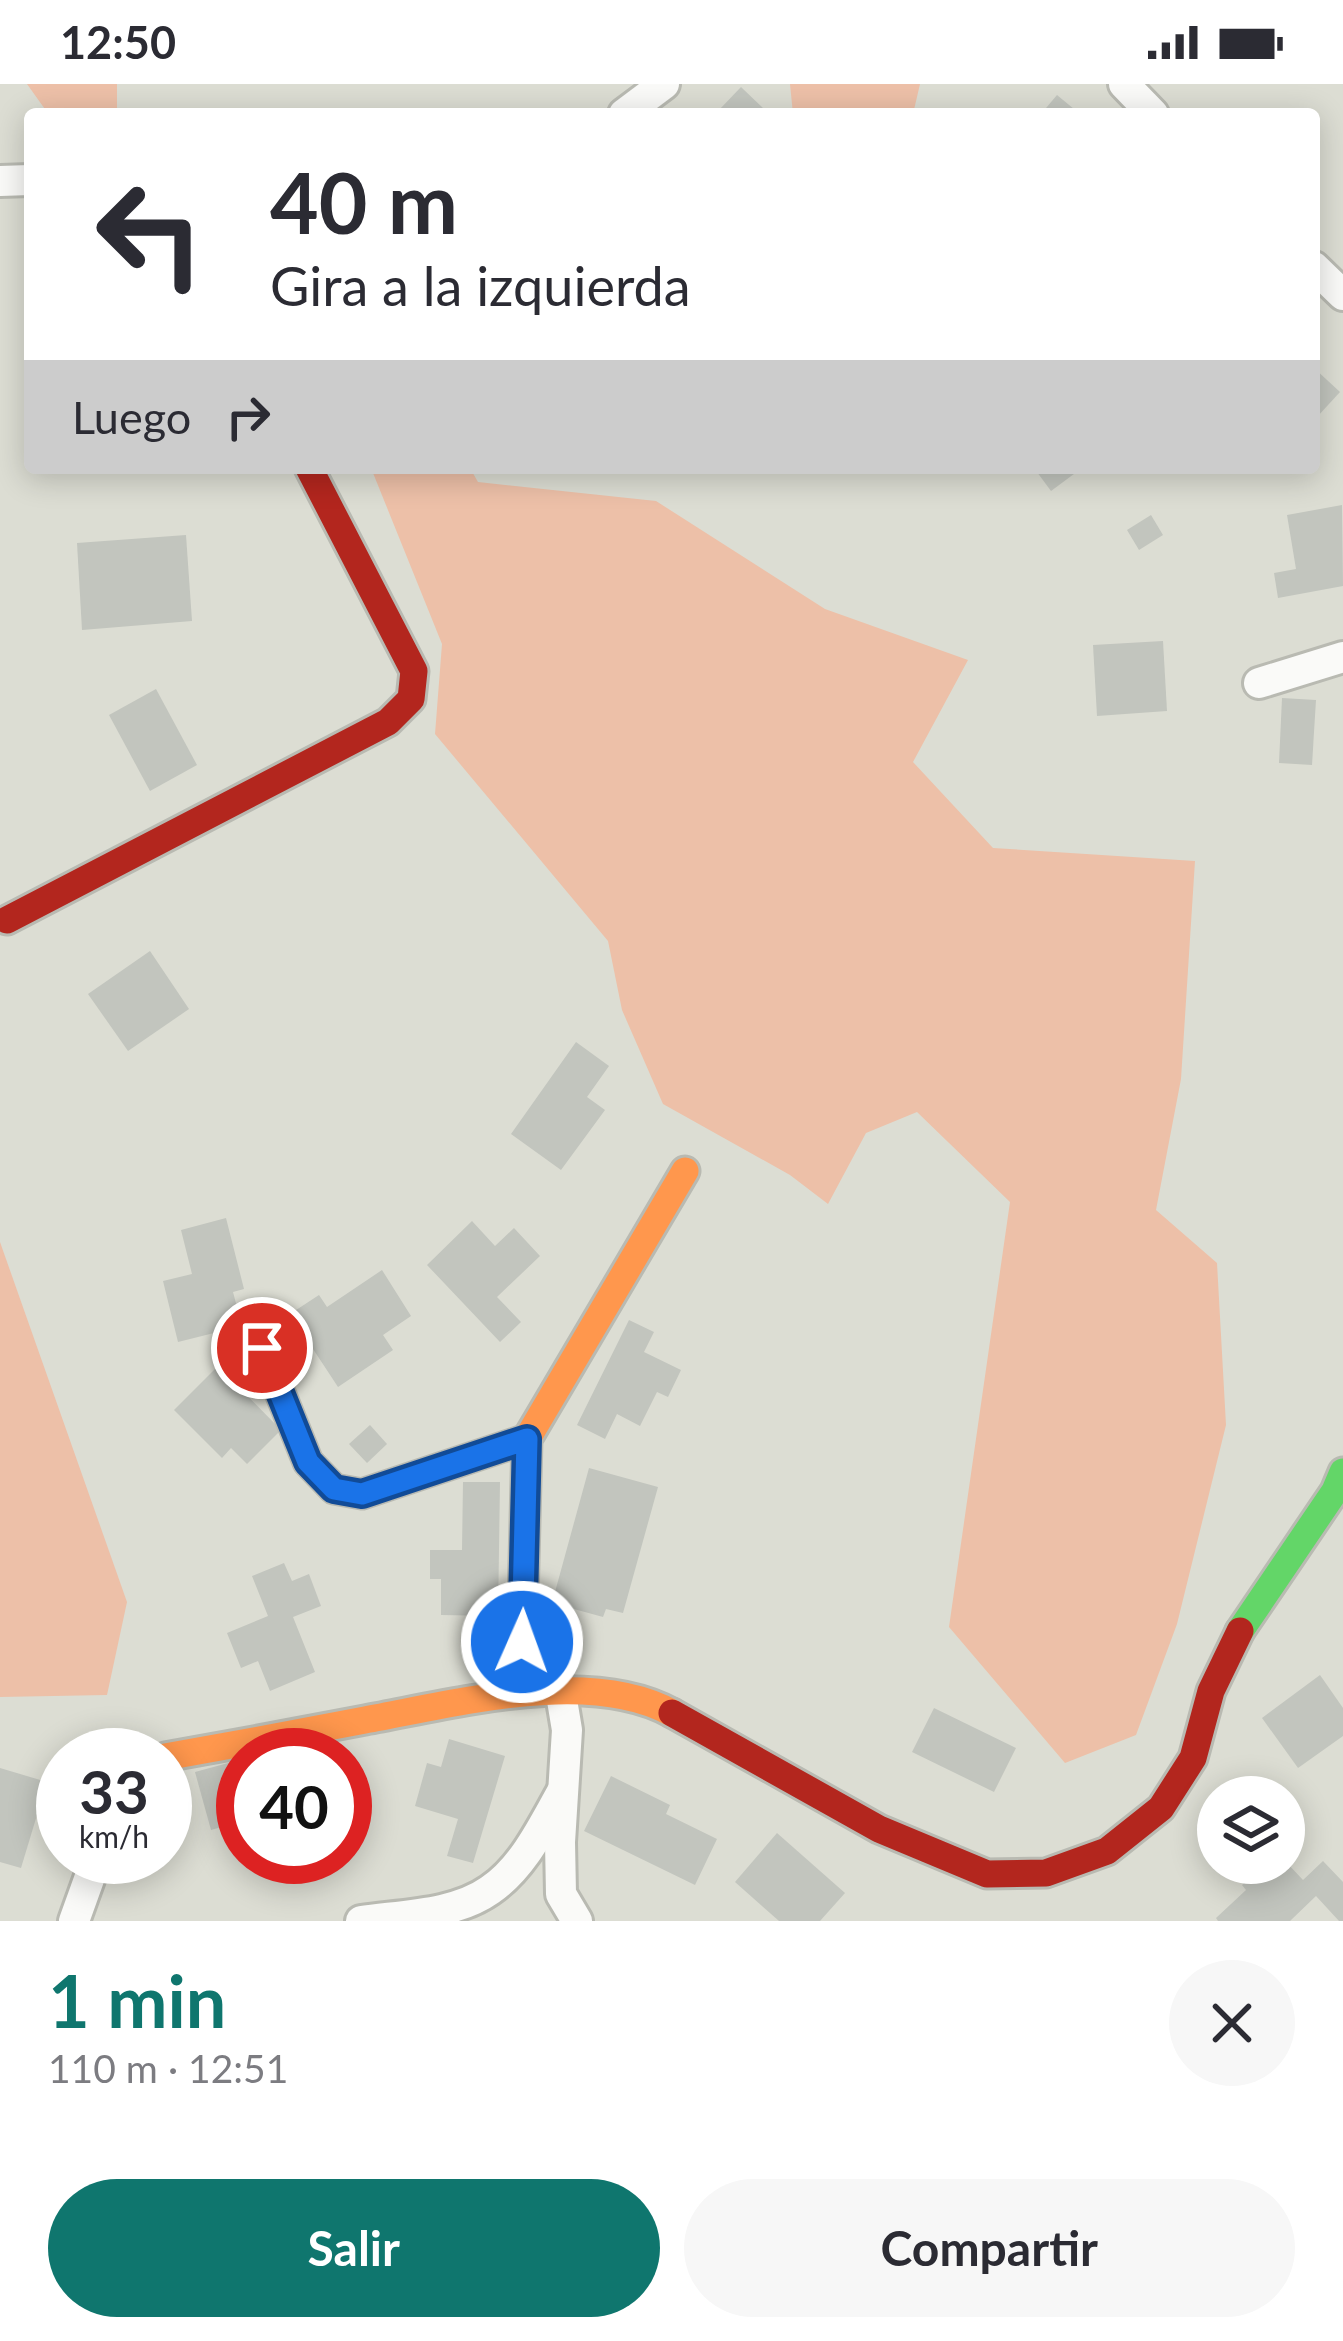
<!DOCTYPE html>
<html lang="es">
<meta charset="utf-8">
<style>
body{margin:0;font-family:Lato,sans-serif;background:#f7f7f7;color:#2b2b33;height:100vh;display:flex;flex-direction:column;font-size:45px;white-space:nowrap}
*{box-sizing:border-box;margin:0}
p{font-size:39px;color:#7c7c81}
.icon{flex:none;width:66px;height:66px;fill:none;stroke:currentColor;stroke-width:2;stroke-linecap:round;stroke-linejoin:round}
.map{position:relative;height:1837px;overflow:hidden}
.details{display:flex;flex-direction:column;background:#fff;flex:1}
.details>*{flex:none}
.banner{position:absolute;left:24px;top:24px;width:1296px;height:366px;border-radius:12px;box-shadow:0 6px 30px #0003;background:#fff;color:#2b2b33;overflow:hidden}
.fabs{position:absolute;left:1197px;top:1692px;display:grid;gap:24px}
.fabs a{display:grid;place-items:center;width:108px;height:108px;border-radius:50%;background:#fff;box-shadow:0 6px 30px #0003;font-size:60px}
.speed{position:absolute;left:36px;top:1644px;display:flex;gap:24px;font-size:60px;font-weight:700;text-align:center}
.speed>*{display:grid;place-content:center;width:156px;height:156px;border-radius:50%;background:#fff;box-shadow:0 6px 30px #0003;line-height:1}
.speed small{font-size:30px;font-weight:400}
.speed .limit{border:18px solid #d22;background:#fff;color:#111}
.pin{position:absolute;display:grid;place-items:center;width:102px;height:102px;color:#fff;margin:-51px;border:6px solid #fff;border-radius:50%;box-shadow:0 3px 12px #0007}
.me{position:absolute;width:132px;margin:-66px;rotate:2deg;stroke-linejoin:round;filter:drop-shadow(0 0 9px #0008)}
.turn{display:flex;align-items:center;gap:42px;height:252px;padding:0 48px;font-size:54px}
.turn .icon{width:156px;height:156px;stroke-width:2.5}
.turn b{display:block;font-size:84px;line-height:102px}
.then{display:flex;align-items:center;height:114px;padding:0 48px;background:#0003;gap:24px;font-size:45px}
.round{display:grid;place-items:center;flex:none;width:126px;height:126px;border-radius:63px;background:#f7f7f7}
.headline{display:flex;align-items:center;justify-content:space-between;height:204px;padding:0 48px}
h1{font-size:72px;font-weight:700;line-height:90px;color:#0f766e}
.action{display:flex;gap:24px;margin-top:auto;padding:24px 48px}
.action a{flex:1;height:138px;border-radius:72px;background:#0f766e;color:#fff;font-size:48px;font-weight:700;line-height:138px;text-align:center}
.action a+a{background:#f7f7f7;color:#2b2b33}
.status{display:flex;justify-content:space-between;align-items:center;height:84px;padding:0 60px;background:#fff;direction:ltr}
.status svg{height:33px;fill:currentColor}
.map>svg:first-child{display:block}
.green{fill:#edc0a8}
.building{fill:#c2c5be}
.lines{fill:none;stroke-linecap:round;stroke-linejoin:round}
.street-casing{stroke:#b9bab2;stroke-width:36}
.fast-casing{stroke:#b9bab2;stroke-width:33}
.slow-casing{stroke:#b9bab2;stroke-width:33}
.jam-casing{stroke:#b9bab2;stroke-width:33}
.street{stroke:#fafaf8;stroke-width:30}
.fast{stroke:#63d668;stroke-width:27}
.slow{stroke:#ff974d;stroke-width:27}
.jam{stroke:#b3261e;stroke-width:27}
.route-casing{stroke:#114b97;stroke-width:30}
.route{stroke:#1a73e8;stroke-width:21}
</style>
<div class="status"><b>12:50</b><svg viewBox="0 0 49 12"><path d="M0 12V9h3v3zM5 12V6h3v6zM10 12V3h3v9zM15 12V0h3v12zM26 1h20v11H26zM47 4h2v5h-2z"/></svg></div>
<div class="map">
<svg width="1343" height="1837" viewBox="0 0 1343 1837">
<rect width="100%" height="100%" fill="#dcddd3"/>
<g class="green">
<polygon points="27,0 117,0 117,30 47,28"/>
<polygon points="790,0 920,0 913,30 793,30"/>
<polygon points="371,384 470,384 478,398 656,417 825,525 968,576 913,678 993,764 1195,777 1181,995 1156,1126 1217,1179 1226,1341 1177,1540 1136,1651 1065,1679 949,1543 1010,1118 917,1028 866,1049 828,1120 790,1091 663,1020 622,926 608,857 435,650 442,560"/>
<polygon points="0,1158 127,1518 107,1611 0,1613"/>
</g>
<g class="building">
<polygon points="741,3 767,28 765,30 722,30 718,27"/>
<polygon points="1057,11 1080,30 1041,30"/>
<polygon points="1314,284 1340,308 1317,333 1314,330"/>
<polygon points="1034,384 1082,384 1051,407"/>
<polygon points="1342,421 1343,502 1278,514 1274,489 1296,485 1287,431"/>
<polygon points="1151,431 1163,451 1139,466 1127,446"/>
<polygon points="186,451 192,537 82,546 77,459"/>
<polygon points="1163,557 1167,627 1097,632 1093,561"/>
<polygon points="156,605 197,681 150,707 109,631"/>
<polygon points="1282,614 1316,616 1312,681 1279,679"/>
<polygon points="150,867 189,925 128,967 88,910"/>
<polygon points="576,958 609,982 587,1013 605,1026 561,1086 511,1050"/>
<polygon points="226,1134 244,1205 233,1208 242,1242 178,1258 163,1197 192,1190 181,1146"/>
<polygon points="472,1137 495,1162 514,1144 540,1172 497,1213 521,1238 500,1258 427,1181"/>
<polygon points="382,1186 411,1232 383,1251 393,1266 338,1303 290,1230 319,1211 327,1223"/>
<polygon points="629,1236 654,1248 644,1268 681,1286 668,1313 657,1308 640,1342 617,1330 605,1355 577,1341"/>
<polygon points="218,1282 281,1346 247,1380 231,1364 222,1374 174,1326"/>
<polygon points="370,1341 387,1360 367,1379 349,1360"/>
<polygon points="589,1384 658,1403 623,1529 606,1525 603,1533 552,1519"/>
<polygon points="463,1398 500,1398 498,1532 441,1531 441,1495 430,1495 430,1466 462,1466"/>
<polygon points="284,1479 292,1497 309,1490 321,1522 293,1533 315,1588 270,1607 258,1577 241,1584 227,1549 268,1532 252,1492"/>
<polygon points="1320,1591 1343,1624 1343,1652 1298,1684 1262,1634"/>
<polygon points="934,1624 1016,1664 994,1708 912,1668"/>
<polygon points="449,1655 505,1672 473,1779 447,1772 458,1735 415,1722 427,1679 441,1683"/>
<polygon points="243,1675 243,1737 211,1746 195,1688"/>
<polygon points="0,1684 47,1698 21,1784 0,1778"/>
<polygon points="611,1692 670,1721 666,1730 717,1755 695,1801 584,1747"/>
<polygon points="777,1749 845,1809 820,1837 779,1837 735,1798"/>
<polygon points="1323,1777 1343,1798 1343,1837 1339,1837 1316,1812 1290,1837 1218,1837 1216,1834 1246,1806 1242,1801 1265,1779 1287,1779 1303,1796"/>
</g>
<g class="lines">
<defs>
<g id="street">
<polyline points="1124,0 1153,30"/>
<polyline points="624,30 664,0"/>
<polyline points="0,97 30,96"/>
<polyline points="1314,183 1343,211"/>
<polyline points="1259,599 1343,573"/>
<polyline points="561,1610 567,1646 560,1758 561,1810 577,1837"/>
<polyline points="74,1837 97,1773"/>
<path d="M361 1837C402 1831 455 1831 490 1806 524 1783 543 1741 563 1706"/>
</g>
<g id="fast">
<polyline points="262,1264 308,1378 334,1405 362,1410 527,1355"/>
<polyline points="1240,1547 1335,1407 1343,1388"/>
</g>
<g id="slow">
<polyline points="515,1609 522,1559 527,1355 685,1087"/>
<path d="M165 1673C232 1661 298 1649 365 1636 454 1620 589 1583 672 1629"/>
</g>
<g id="jam">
<polyline points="7,836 388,638 411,615 414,587 309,384"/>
<polyline points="672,1629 879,1745 987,1790 1046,1789 1107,1767 1161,1724 1193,1674 1211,1607 1240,1547"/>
</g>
</defs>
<use href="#street" class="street-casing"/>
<use href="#fast" class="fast-casing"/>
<use href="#slow" class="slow-casing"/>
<use href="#jam" class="jam-casing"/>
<use href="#street" class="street"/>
<use href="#fast" class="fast"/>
<use href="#slow" class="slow"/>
<use href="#jam" class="jam"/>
</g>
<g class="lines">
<defs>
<polyline id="route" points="262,1264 308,1378 334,1405 362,1410 527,1355 522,1558"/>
</defs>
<use href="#route" class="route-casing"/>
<use href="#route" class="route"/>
</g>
</svg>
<div class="fabs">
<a><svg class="icon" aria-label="layers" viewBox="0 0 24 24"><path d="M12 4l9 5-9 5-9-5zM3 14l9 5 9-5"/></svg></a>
</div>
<div class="speed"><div>33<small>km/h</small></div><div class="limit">40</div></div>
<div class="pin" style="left:262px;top:1264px;background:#d93025"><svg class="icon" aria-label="arrive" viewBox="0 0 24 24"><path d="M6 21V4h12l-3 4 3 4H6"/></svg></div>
<svg class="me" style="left:522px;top:1558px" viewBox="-20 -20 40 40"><circle r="17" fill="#1a73e8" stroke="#fff" stroke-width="3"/><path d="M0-11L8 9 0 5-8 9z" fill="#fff"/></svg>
<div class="banner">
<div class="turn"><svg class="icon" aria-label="left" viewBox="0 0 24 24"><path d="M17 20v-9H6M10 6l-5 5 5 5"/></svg><div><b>40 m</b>Gira a la izquierda</div></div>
<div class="then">Luego<svg class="icon" aria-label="right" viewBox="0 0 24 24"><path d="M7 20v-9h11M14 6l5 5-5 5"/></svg></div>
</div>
</div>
<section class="details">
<div class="headline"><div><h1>1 min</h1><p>110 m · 12:51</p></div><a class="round"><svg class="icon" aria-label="close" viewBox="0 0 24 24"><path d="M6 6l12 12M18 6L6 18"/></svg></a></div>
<div class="action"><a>Salir</a><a>Compartir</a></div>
</section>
